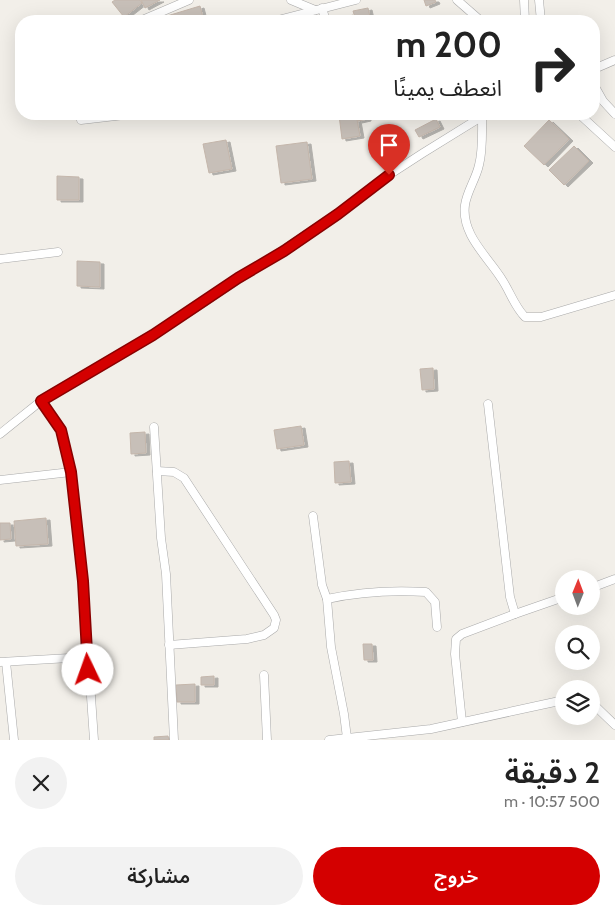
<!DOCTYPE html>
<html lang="ar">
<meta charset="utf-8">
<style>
body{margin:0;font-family:Cabin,"Noto Sans Arabic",sans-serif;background:#f2f2f2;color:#222;direction:rtl;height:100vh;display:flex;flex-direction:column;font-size:19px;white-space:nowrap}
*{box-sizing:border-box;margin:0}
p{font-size:16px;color:#767676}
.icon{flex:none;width:28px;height:28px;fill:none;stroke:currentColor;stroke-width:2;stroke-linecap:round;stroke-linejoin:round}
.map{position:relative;height:740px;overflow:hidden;direction:ltr}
.sheet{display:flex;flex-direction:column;background:#fff;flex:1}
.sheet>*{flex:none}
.hud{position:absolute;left:15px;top:15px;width:585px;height:105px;border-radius:20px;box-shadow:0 5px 20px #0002;direction:rtl;background:#fff;color:#222;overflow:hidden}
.needle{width:32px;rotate:1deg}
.buttons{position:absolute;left:555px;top:570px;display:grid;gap:10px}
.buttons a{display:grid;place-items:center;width:45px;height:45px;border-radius:50%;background:#fff;box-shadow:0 5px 20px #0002;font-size:25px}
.pin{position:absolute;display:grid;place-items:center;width:42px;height:42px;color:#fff;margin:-51px -21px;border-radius:50% 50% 50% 0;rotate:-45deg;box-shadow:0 0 5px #0007}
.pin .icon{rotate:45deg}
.me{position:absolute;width:55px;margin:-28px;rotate:357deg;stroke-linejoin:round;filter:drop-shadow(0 0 4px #0008)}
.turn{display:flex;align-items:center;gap:18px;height:105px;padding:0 15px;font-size:22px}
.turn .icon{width:65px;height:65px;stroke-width:2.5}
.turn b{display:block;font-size:35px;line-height:42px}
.round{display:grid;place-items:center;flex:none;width:52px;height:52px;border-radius:26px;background:#f2f2f2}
.head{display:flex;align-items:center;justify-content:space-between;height:85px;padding:0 15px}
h1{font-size:30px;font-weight:600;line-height:38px}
.cta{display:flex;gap:10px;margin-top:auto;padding:10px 15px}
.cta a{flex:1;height:58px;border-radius:30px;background:#d40000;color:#fff;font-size:20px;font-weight:600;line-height:58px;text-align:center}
.cta a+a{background:#f2f2f2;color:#222}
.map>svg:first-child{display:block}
.building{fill:#c7bfb8;stroke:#c4b6ab;filter:url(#shadow)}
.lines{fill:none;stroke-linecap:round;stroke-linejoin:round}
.minor-casing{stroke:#a9a9a9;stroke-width:9}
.minor{stroke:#fff;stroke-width:8}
.route-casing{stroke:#8a0000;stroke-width:12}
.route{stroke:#d40000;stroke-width:9}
</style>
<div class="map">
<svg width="615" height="740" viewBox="0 0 615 740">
<defs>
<filter id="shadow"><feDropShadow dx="4" dy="2" stdDeviation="0" flood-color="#0004"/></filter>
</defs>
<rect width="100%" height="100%" fill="#f2efe9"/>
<g class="building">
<polygon points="115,0 140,0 142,3 124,17 112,2"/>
<polygon points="141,0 160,0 145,8"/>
<polygon points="424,0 435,0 436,2 426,6"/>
<polygon points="200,6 204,21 168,21 167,16"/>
<polygon points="368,8 371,21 356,21 353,11"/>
<polygon points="353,15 354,21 339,21 339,19"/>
<polygon points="318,18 319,21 306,21"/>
<polygon points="349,114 356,114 360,136 342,139 339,115"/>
<polygon points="357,114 367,114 367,119 358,121"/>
<polygon points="436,119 440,127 419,137 415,130"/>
<polygon points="549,120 569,139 544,165 524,146"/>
<polygon points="226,140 232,169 209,173 203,144"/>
<polygon points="307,142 312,179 281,183 276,146"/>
<polygon points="574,146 589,161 564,185 549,170"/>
<polygon points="57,176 79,177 79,200 57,200"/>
<polygon points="77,261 100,262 100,287 77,286"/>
<polygon points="433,368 434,389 422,390 420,369"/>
<polygon points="301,426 304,445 277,449 274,430"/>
<polygon points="145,432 146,453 131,454 130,433"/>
<polygon points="349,461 351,482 335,483 334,462"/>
<polygon points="46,518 48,544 16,546 14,521"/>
<polygon points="0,523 10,523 11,539 0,540"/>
<polygon points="363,644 372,644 373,660 364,660"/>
<polygon points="214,676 214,685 201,685 201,677"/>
<polygon points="195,684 195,702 177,702 176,685"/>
<polygon points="168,736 169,740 154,740 154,737"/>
</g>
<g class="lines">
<defs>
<g id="minor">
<polyline points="291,0 315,10"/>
<polyline points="457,0 481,21"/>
<polyline points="524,0 525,21"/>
<polyline points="539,0 541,21"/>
<polyline points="322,8 326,21"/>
<polyline points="140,21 189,0"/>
<polyline points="274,21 356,0"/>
<polyline points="594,69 615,60"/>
<polyline points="594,85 603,101 615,114"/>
<polyline points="579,114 615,147"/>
<path d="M482 116C482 132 483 150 479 165 476 179 467 191 465 205 461 234 487 256 501 278 510 291 514 306 525 317H541L615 295"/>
<polyline points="81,120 133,114"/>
<polyline points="0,259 58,252"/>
<polyline points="41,401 61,429 71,472 83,581 94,740"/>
<polyline points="488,404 510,597 515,614 564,597"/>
<polyline points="154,427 161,538 166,574 174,740"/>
<polyline points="0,434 41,401 153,335 191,311 337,214 389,175 423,153 486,114"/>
<polyline points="157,471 174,472 184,478 274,615 276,620 274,628 264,635 247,639 169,645"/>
<polyline points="0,480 71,472"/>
<polyline points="313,516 322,585 327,599 331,647 344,714 347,738"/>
<polyline points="591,588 615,579"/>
<path d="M327 599C359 592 394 590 426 592L435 602 437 627"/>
<polyline points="0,662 87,657"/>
<polyline points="6,662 14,740"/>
<polyline points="264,675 267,740"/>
<polyline points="591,702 615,725"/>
<polyline points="462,722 455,654 456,639 462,634 515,614"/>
<polyline points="329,740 431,729 564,700"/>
</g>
</defs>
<use href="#minor" class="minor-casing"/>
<use href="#minor" class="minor"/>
</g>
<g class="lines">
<defs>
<polyline id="route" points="88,670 83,581 71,472 61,430 41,401 153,335 238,278 284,251 338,214 389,175"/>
</defs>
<use href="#route" class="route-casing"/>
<use href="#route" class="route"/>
</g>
</svg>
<div class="buttons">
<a><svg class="needle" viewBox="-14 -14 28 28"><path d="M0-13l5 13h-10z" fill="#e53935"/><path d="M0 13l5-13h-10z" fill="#767676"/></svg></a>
<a><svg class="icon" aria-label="search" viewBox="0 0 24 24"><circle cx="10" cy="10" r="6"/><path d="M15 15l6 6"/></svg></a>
<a><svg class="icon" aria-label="layers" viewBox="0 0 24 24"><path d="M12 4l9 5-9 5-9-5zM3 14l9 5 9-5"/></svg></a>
</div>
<div class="pin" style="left:389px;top:175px;background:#d93025"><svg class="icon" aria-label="arrive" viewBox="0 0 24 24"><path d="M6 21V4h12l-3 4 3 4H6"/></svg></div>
<svg class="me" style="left:88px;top:670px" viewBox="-20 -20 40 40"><circle r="19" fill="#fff"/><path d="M0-13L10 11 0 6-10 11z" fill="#d40000"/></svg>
<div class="hud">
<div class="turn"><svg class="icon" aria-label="right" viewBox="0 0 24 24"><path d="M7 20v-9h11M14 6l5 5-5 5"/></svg><div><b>200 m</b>انعطف يمينًا</div></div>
</div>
</div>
<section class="sheet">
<div class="head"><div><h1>2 دقيقة</h1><p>500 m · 10:57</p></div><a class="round"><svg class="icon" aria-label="close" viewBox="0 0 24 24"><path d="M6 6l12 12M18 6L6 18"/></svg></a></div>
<div class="cta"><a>خروج</a><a>مشاركة</a></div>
</section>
